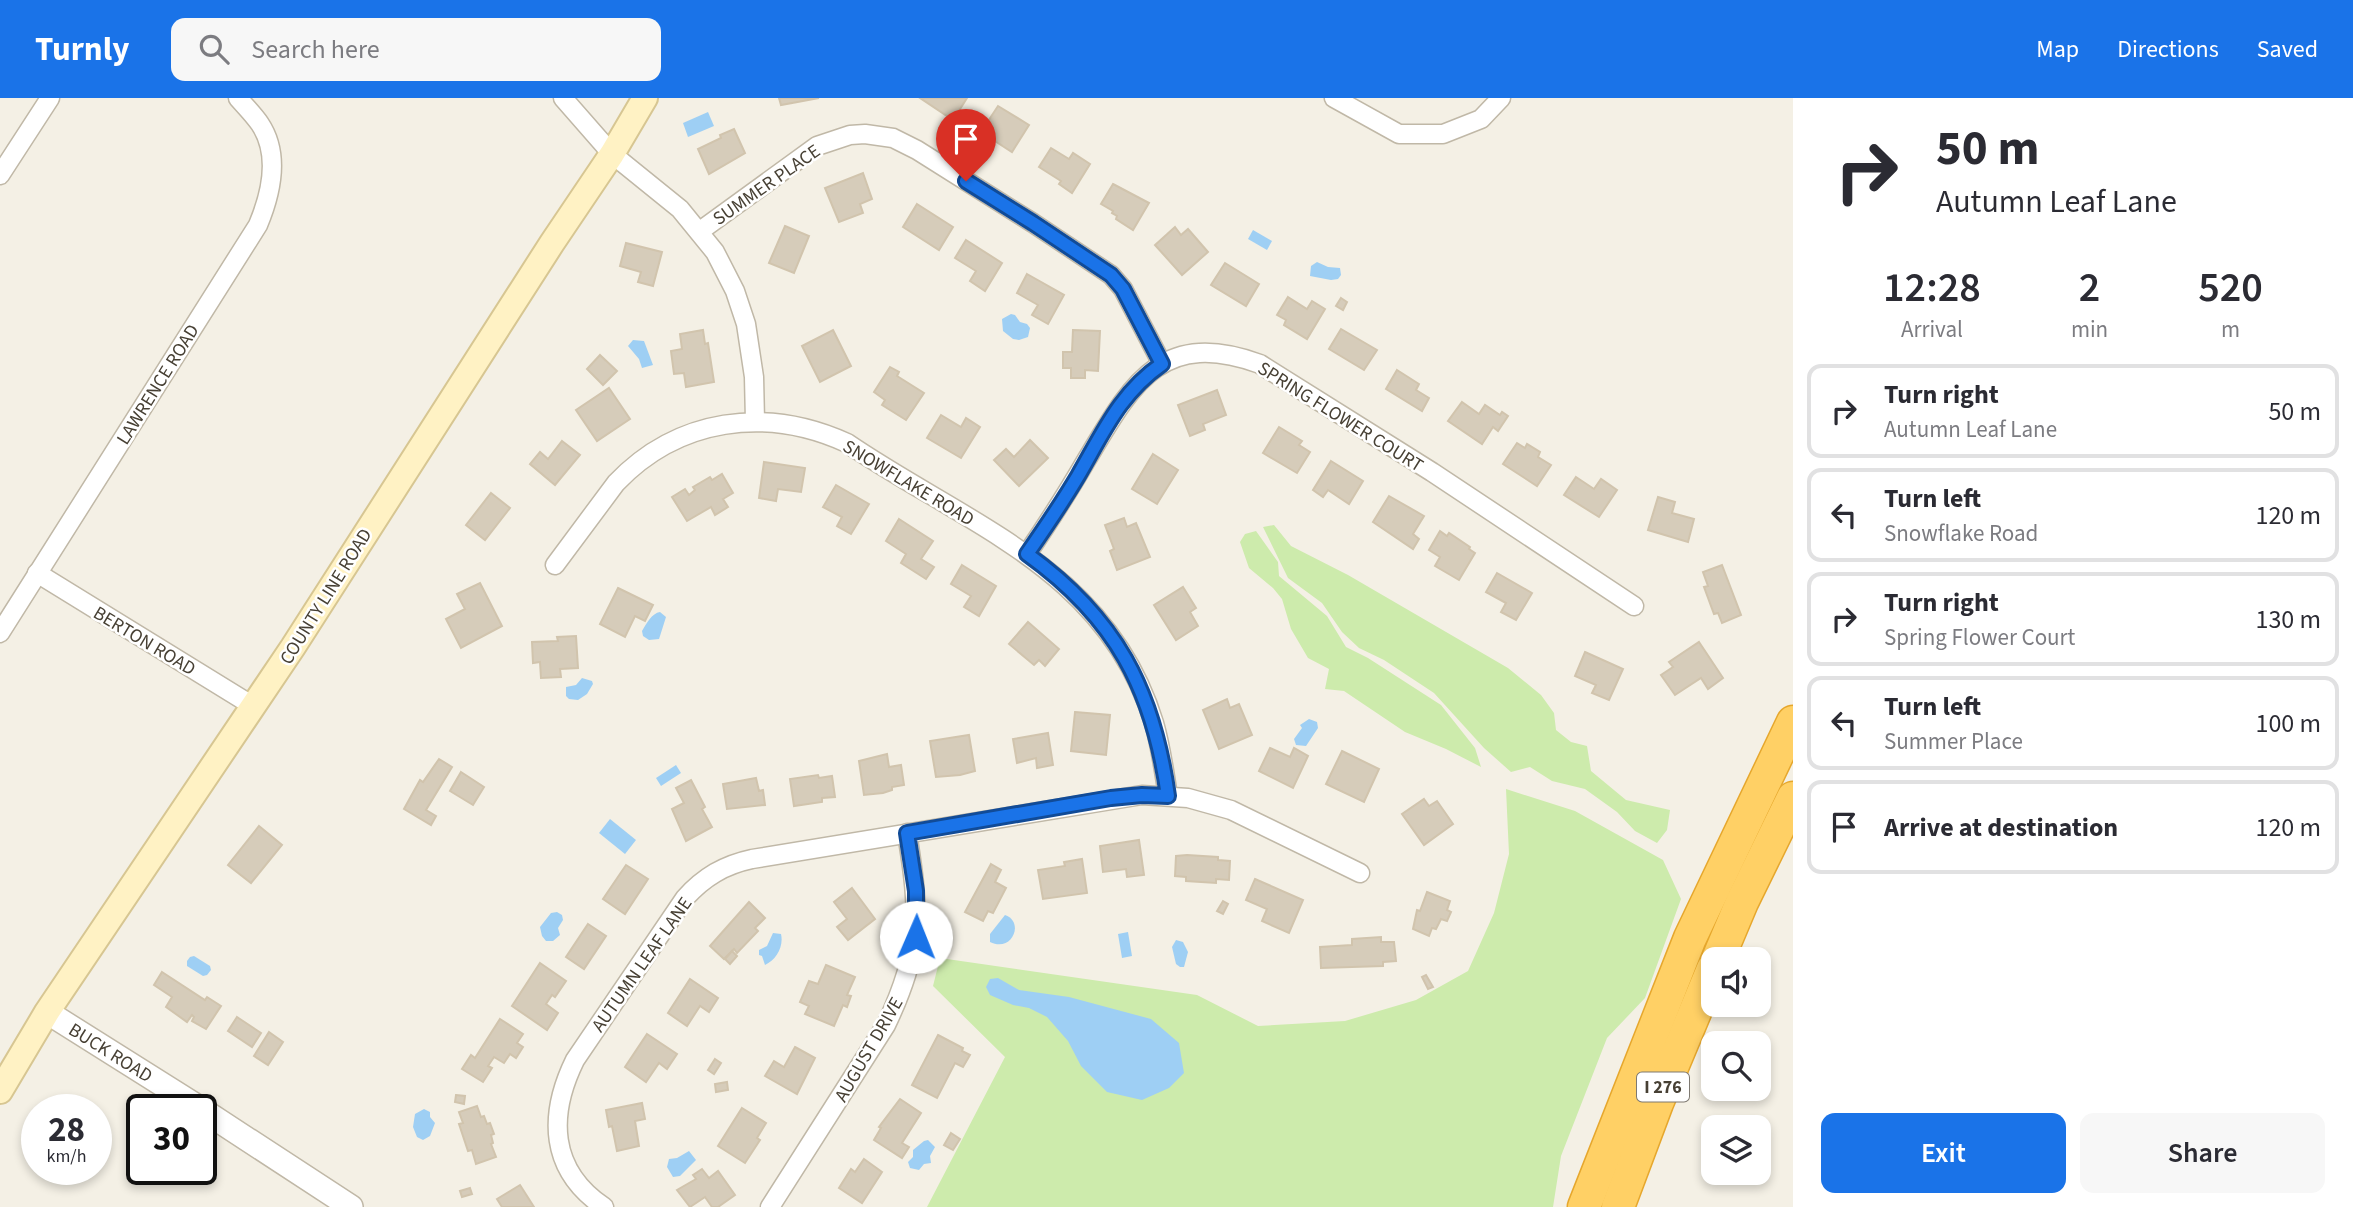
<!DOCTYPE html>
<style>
body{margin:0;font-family:"Source Sans 3",sans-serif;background:#f7f7f7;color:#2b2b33;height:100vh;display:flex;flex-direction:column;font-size:26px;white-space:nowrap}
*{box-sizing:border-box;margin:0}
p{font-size:23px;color:#7c7c81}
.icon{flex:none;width:38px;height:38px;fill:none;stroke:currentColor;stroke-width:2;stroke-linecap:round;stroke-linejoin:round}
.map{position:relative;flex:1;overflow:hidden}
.side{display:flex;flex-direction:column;background:#fff;width:560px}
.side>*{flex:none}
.top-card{background:#fff;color:#2b2b33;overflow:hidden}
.controls{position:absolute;left:1701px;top:849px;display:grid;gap:14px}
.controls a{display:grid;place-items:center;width:70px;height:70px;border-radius:14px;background:#fff;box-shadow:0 4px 10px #0003;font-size:35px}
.speed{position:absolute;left:21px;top:996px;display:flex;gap:14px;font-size:35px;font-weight:700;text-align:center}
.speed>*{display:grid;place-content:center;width:91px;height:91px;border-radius:50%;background:#fff;box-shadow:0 4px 10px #0003;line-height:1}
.speed small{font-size:18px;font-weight:400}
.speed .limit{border:4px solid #111;border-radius:10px;background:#fff;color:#111}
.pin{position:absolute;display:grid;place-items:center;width:60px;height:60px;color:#fff;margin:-72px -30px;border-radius:50% 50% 50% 0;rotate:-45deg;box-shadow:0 0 7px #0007}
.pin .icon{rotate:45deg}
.me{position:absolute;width:77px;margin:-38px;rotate:1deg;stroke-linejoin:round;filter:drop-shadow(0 0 5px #0008)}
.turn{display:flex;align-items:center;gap:24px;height:147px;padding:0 28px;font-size:32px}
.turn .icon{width:91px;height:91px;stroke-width:2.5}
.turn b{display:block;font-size:49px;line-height:60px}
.eta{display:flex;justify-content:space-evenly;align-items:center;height:119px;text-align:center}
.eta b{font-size:42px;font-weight:600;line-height:49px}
.cta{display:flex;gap:14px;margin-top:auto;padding:14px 28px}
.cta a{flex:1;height:80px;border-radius:14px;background:#1a73e8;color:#fff;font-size:28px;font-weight:600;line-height:80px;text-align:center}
.cta a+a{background:#f7f7f7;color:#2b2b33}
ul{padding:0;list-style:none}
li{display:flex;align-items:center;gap:21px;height:94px;margin:0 14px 10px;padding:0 14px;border:4px solid #e1e1e2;border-radius:14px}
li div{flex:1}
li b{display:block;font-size:26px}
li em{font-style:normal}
header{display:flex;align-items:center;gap:42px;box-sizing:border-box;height:98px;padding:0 35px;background:#1a73e8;color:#fff}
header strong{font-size:33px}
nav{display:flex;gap:38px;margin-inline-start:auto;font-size:24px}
.search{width:490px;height:63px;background:#f7f7f7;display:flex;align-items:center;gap:18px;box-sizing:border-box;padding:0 24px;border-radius:14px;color:#7c7c81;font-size:26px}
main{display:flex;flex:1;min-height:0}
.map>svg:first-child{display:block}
.green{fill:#cdebac}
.water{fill:#9ecff4}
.building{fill:#d6ccba;stroke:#d1c4ad;stroke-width:2}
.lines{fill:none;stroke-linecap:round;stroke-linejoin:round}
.minor-casing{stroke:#c0b8a7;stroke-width:21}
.tertiary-casing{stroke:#c0b8a7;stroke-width:26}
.secondary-casing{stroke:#d7c692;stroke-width:28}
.motorway-casing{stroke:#e6a72d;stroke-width:35}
.minor{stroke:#fff;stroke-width:18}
.tertiary{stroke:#fff;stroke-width:23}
.secondary{stroke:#fff2c4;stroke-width:24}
.motorway{stroke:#ffd065;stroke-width:32}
.route-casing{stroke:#114b97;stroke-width:18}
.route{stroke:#1a73e8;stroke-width:12}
.labels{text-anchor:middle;stroke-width:5;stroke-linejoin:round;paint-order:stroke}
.shield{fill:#fff;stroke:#7e7971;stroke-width:2}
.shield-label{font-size:18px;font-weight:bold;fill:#474034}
.street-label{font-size:19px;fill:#474034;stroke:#fff}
</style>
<header>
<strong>Turnly</strong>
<div class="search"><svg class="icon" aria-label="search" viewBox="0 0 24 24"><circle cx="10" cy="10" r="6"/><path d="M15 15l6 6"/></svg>Search here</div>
<nav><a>Map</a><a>Directions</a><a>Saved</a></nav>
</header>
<main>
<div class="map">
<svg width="1793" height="1109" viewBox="0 0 1793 1109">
<rect width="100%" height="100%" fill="#f4f0e5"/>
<g class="green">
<polygon points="1274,427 1291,448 1348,477 1508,570 1541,597 1554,615 1556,632 1571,644 1587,648 1591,673 1626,702 1670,712 1667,732 1657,745 1635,733 1617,714 1585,691 1552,683 1530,669 1511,674 1484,650 1434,595 1384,562 1359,550 1342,534 1322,505 1288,480 1263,429"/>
<polygon points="1256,433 1278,464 1279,478 1327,518 1346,549 1368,560 1441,607 1475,650 1481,669 1446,651 1405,634 1344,593 1325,591 1329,571 1308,560 1291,531 1282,501 1273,490 1249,470 1240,444 1245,436"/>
<polygon points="1506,691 1575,713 1663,762 1681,801 1645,900 1607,940 1561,1058 1553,1109 927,1109 1005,959 933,888 940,860 1197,897 1258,928 1345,923 1416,902 1468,873 1494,815 1509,756"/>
</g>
<g class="water">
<polygon points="708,14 714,28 688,39 683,25"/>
<polygon points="1253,132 1272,143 1267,152 1248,141"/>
<polygon points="1317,164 1328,169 1340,170 1341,177 1338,181 1331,182 1310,178 1311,168"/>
<polygon points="1011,216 1015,217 1020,224 1027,226 1030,230 1028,239 1019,242 1013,241 1003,233 1002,221"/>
<polygon points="633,242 644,243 653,267 642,270 639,261 628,248"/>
<path d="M660 514 666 519 660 538 659 541 649 542 643 538 642 533C646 526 652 515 660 514Z"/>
<polygon points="582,580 592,583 593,586 587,596 578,602 569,601 566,598 566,589 576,587"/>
<polygon points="1309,621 1317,624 1318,630 1306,648 1296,647 1294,641 1302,630 1300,627"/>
<polygon points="676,667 681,675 661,688 656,680"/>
<polygon points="610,721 636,742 625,756 599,735"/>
<polygon points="557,814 562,817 563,822 558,830 560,837 553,843 546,843 542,838 540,829 551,815"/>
<path d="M1005 817C1025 824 1012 855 990 844V836Z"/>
<polygon points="1128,834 1132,858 1122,860 1118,836"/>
<path d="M773 835 781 836C784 849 776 862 765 867L762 858 759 857V852L767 848Z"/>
<polygon points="1176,842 1183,844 1188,854 1184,869 1180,869 1176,866 1172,849"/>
<polygon points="194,858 210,868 211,872 207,877 203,878 187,868 187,863 190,859"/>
<polygon points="998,880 1019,892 1069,899 1151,921 1179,945 1184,975 1169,990 1142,1002 1107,994 1081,968 1068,943 1047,919 1029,910 1013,907 990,897 986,889 990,881"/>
<polygon points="424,1011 430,1014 430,1019 435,1025 430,1038 423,1042 417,1039 413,1029 415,1016"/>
<polygon points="928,1042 935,1049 930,1058 931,1065 924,1066 919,1072 910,1070 908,1064 913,1059 913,1052 924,1043"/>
<polygon points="689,1053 696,1062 680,1078 673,1079 667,1069 669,1061 677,1060"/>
</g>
<g class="building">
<polygon points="779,0 819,0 781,7"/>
<polygon points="920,0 967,0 953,22"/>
<polygon points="998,8 1029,27 1012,54 981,34"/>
<polygon points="734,31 745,55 709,76 698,51 721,40 720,37"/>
<polygon points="1051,50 1069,61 1073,55 1090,66 1072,95 1059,86 1061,83 1039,69"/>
<polygon points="863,75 872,101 860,106 863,115 839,124 825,90"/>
<polygon points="1113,86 1149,105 1133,132 1116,121 1117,118 1112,115 1113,113 1101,106"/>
<polygon points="917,106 953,129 939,152 903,129"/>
<polygon points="785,128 809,138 794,175 769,165"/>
<polygon points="1175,129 1181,137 1188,131 1208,154 1182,177 1155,147"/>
<polygon points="966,142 1002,165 985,193 970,183 976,173 955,160"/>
<polygon points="626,145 662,154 653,188 638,184 641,174 620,168"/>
<polygon points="1225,165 1259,186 1246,208 1211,187"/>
<polygon points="1027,176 1064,197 1048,226 1032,217 1038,207 1017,195"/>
<polygon points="1288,199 1307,211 1312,203 1325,211 1307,241 1284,227 1286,222 1277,217"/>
<polygon points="1341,200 1347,204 1343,212 1336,208"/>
<polygon points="1341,231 1377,252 1364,272 1329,251"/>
<polygon points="703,232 705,246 708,245 714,284 686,289 684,275 674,276 671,253 682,251 680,236"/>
<polygon points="833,232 851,268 820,284 802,248"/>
<polygon points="1073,232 1100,233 1098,273 1085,272 1085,280 1071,280 1071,270 1063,270 1063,254 1072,254"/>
<polygon points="600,257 617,273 603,287 587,271"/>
<polygon points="890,269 899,274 897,278 924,295 906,322 882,307 885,302 874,294"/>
<polygon points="1397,272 1419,286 1416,292 1429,300 1422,313 1386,291"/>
<polygon points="609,290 630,321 597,343 576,312"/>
<polygon points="1217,292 1226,317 1203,326 1205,332 1190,338 1178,307"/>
<polygon points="1462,304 1479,316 1485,307 1500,317 1502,314 1508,318 1498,333 1493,329 1482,346 1448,323"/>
<polygon points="941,317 961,329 966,320 980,329 961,360 927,340"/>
<polygon points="1279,329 1302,343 1299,347 1310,354 1297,375 1263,355"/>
<polygon points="1030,342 1048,360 1019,388 994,362 1006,351 1014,359"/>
<polygon points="562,343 580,357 555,387 530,366 540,354 548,361"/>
<polygon points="1517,345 1525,350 1527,346 1540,354 1538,359 1551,367 1537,388 1503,366"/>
<polygon points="1153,356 1178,372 1157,406 1132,391"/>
<polygon points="1331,363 1363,383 1349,406 1328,392 1323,399 1313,392"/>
<polygon points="764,364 805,370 801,394 778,391 776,403 759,400"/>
<polygon points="722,376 733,395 723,401 728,409 715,417 711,409 687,423 672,399 685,391 689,397 695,392 693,389 710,379 712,382"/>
<polygon points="1576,379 1594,391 1601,381 1617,392 1599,419 1564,397"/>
<polygon points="836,387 869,406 851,436 837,428 842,419 823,409"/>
<polygon points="491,395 510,410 485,442 466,427"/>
<polygon points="1389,398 1424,418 1413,436 1419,441 1413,451 1373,424"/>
<polygon points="1658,399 1675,404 1672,415 1694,421 1688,444 1648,432"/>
<polygon points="1124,420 1127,429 1136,425 1150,459 1117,472 1110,453 1114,451 1105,427"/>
<polygon points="899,421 933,443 921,461 934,469 926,481 901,465 906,456 886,443"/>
<polygon points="1440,433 1447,438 1449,435 1470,449 1469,451 1475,455 1459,482 1435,468 1440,459 1429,452"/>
<polygon points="962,467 996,488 979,518 964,509 971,498 951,486"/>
<polygon points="1722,467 1741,517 1722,525 1718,515 1714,516 1704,489 1708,488 1703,474"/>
<polygon points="1497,475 1532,495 1516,522 1501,514 1506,505 1486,494"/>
<polygon points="480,485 502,528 461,550 446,521 465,511 457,496"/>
<polygon points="1183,489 1196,510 1190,514 1198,528 1176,542 1154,507"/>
<polygon points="618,490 653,507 645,523 635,518 625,539 600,526"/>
<polygon points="1028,524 1059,551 1045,568 1039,562 1034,567 1009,546"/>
<polygon points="576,538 578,570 560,571 561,579 541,580 540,564 533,565 532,544 558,543 557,539"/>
<polygon points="1699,544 1723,580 1708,591 1701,580 1675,597 1661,577 1673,569 1669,564"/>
<polygon points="1585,554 1623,571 1609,602 1592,595 1596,587 1575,578"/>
<polygon points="1227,601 1230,610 1239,606 1252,637 1219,651 1203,612"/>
<polygon points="1075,614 1110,617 1106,657 1071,653"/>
<polygon points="1048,635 1053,667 1037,670 1036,660 1017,665 1013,641"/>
<polygon points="969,637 975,673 960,677 936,679 930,643"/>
<polygon points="1270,650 1290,659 1294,650 1308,658 1293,690 1259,673"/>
<polygon points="1342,653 1379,671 1364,704 1326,686"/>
<polygon points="887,656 889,669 901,667 904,687 892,689 892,692 883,695 864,697 859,663"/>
<polygon points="439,661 452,669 426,712 436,718 431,727 404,711 420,682 423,684"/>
<polygon points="461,674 484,689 473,707 450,693"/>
<polygon points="818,677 819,680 832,678 835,699 822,700 822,704 794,708 790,681"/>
<polygon points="756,680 759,693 763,692 765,707 727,711 723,686"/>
<polygon points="691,682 705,709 702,711 712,729 686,743 672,711 684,705 676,690"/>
<polygon points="1424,701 1429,708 1437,703 1453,726 1424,747 1402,716"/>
<polygon points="259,728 282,747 251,785 228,767"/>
<polygon points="1139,742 1144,777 1127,779 1126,771 1103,774 1100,748"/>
<polygon points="1187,757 1218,759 1218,762 1230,763 1229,782 1216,781 1216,785 1186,783 1186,779 1175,778 1176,758"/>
<polygon points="1082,761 1087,795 1043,801 1038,772 1065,768 1064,764"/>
<polygon points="991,766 1001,772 995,784 1006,790 993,815 988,813 983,823 965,814"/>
<polygon points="626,767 648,781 625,816 603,801"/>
<polygon points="1255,781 1303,802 1289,835 1262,823 1267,811 1246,802"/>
<polygon points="852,790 875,821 848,842 837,829 847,821 834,804"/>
<polygon points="1427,794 1450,803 1447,812 1451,814 1447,823 1441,821 1436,831 1432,830 1429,838 1413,831 1417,812 1420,813"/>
<polygon points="1223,803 1228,806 1223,816 1217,813"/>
<polygon points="749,804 765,820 755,830 758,833 737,855 734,851 724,861 710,848"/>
<polygon points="588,826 606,838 584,871 566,859"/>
<polygon points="1381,839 1381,844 1394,844 1396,863 1383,864 1383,868 1321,870 1320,849 1352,847 1352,841"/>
<polygon points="732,853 737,858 730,866 725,861"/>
<polygon points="540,865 566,883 555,899 552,897 546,906 558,915 547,932 512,908"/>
<polygon points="826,867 855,879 847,897 851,898 847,909 843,907 834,928 805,916 809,908 800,904 809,883 818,886"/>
<polygon points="162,874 205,902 207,899 221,908 206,931 192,923 194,919 192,917 187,924 166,909 172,899 154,887"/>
<polygon points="1426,877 1433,889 1428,891 1422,879"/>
<polygon points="690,881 718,900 709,914 700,908 687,928 668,915"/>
<polygon points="237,919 261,935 252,949 228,933"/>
<polygon points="500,921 523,936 517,945 523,949 516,960 510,956 504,965 494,959 488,968 492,970 483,984 462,971 471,957 475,960"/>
<polygon points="269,934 283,944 268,967 254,958"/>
<polygon points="647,936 677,956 667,971 659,965 646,984 625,969"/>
<polygon points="938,937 963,950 962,953 970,957 963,969 955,965 937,1000 912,987"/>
<polygon points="795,949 815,960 797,996 765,978 774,963 784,969"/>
<polygon points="715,961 721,965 714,976 708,972"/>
<polygon points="727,984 728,992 716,994 715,986"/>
<polygon points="456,997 465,998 464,1006 455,1004"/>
<polygon points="900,1001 921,1015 902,1045 909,1049 902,1060 874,1042 881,1030 879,1029"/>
<polygon points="642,1005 645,1021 635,1023 639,1048 617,1053 612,1028 609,1029 606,1012"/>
<polygon points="477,1008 481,1019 484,1018 487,1026 490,1025 494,1036 491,1037 493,1045 491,1046 496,1059 476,1066 472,1052 468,1053 459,1026 463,1025 459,1014"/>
<polygon points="742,1010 766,1025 757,1040 760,1042 745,1065 718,1048"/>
<polygon points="951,1035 960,1041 953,1052 944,1047"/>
<polygon points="864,1061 882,1074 862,1105 839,1090 851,1071 855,1074"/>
<polygon points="702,1071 709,1080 718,1073 735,1097 718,1109 712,1109 705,1099 690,1109 677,1092 696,1081 693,1077"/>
<polygon points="520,1087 534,1109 502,1109 497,1101"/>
<polygon points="470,1090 472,1096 462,1099 460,1093"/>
</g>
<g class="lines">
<defs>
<g id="minor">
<polyline points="563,0 612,56 680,111 715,154 735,193 746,226 754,279 755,323"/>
<polyline points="1334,0 1399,36 1443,36 1481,21 1501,0"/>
<polyline points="0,77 50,0"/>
<polyline points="700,133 817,48 850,37 865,36 893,40 917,52 1033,125 1111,177 1123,191 1162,266"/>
<path d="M1027 456C1048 425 1068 394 1087 361 1132 286 1161 230 1260 266L1432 374 1634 508"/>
<path d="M555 467 616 385C678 320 766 308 847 345 967 427 1107 471 1154 625 1161 649 1164 673 1168 698"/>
<polyline points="37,475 253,608"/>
<path d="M0 535 258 127C271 96 280 56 260 26 254 17 245 8 238 0"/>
<path d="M604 1109C549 1072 548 1017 575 962L685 800C704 779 724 767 752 761L1142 697 1188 700 1231 712 1360 775"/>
<path d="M770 1109 886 927C922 851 920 816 907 735"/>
</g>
<polyline id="tertiary" points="47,914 198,1009 351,1109"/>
<polyline id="secondary" points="0,993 47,914 293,549 552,145 612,56 645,0"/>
<g id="motorway">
<polyline points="1718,861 1742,804 1793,700"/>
<polyline points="1584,1109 1690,840 1793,624"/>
<polyline points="1618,1109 1657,1005 1713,871"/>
</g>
</defs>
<use href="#minor" class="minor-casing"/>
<use href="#tertiary" class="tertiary-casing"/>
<use href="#secondary" class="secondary-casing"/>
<use href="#motorway" class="motorway-casing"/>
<use href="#minor" class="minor"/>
<use href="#tertiary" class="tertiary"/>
<use href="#secondary" class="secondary"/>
<use href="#motorway" class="motorway"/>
</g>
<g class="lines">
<defs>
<path id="route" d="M916 839V793L907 735 1111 700 1142 697 1168 698C1153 591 1116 520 1027 456 1045 430 1062 405 1078 378 1103 335 1120 295 1162 266L1123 191 1111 177 1033 125 966 83"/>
</defs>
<use href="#route" class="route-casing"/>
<use href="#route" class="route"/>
</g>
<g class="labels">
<rect class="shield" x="1637" y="974.5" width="52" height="29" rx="5"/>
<g class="shield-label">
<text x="1663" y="995">I 276</text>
</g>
<g class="street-label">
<text transform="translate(766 86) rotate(-35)" y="7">SUMMER PLACE</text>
<text transform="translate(157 286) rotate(-58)" y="7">LAWRENCE ROAD</text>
<text transform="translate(1341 318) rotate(32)" y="7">SPRING FLOWER COURT</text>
<text transform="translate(909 384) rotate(31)" y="7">SNOWFLAKE ROAD</text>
<text transform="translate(325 498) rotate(-58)" y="7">COUNTY LINE ROAD</text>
<text transform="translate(145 542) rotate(31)" y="7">BERTON ROAD</text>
<text transform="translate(641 866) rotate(-55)" y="7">AUTUMN LEAF LANE</text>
<text transform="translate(868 951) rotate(-60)" y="7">AUGUST DRIVE</text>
<text transform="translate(111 954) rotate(32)" y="7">BUCK ROAD</text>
</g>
</g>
</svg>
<div class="controls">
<a><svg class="icon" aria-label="sound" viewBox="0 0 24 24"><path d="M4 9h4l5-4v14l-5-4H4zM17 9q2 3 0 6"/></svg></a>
<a><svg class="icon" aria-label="search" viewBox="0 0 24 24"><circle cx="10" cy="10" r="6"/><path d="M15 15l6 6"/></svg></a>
<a><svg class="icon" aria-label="layers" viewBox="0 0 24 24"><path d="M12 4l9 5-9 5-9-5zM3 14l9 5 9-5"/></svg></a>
</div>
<div class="speed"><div>28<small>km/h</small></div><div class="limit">30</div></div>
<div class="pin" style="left:966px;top:83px;background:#d93025"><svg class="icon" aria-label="arrive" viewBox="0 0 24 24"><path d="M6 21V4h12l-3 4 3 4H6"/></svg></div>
<svg class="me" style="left:916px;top:839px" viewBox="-20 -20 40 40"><circle r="19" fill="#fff"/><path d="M0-13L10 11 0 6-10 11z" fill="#1a73e8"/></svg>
</div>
<section class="side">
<div class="top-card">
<div class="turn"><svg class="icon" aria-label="right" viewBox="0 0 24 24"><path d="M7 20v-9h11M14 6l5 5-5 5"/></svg><div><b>50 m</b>Autumn Leaf Lane</div></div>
</div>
<div class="eta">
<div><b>12:28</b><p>Arrival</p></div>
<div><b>2</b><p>min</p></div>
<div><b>520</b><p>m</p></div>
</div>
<ul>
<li><svg class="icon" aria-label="right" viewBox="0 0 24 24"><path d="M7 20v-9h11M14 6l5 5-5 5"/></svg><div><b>Turn right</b><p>Autumn Leaf Lane</p></div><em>50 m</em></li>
<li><svg class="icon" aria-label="left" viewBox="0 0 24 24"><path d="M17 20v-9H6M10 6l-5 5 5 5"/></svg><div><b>Turn left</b><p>Snowflake Road</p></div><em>120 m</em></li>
<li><svg class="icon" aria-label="right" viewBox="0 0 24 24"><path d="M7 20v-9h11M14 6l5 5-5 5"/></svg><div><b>Turn right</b><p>Spring Flower Court</p></div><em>130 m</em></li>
<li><svg class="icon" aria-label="left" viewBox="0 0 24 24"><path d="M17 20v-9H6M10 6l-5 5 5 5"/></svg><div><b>Turn left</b><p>Summer Place</p></div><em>100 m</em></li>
<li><svg class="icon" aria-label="arrive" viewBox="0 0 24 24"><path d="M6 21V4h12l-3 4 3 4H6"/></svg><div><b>Arrive at destination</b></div><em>120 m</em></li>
</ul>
<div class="cta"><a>Exit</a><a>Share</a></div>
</section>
</main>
